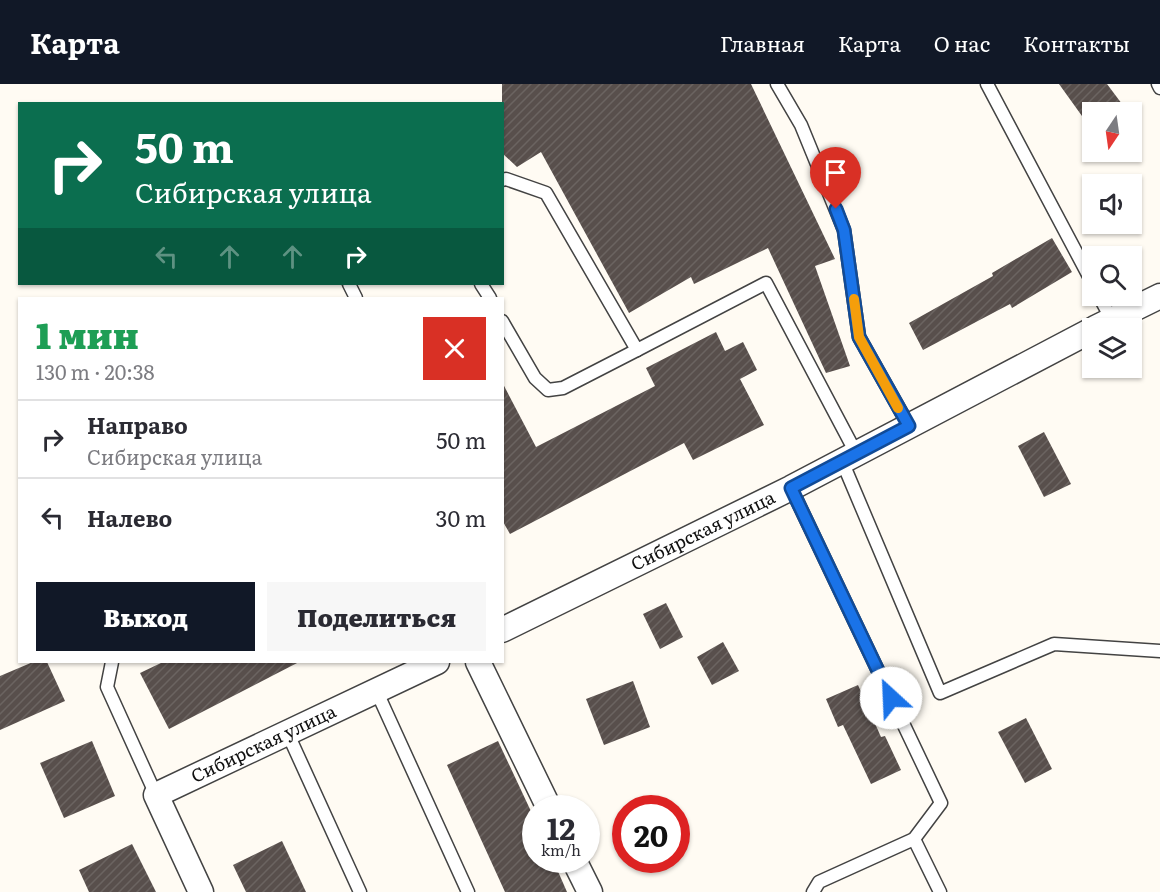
<!DOCTYPE html>
<html lang="ru">
<meta charset="utf-8">
<style>
body{margin:0;font-family:Literata,serif;background:#f7f7f7;color:#2b2b33;height:100vh;display:flex;flex-direction:column;font-size:22px;white-space:nowrap}
*{box-sizing:border-box;margin:0}
p{font-size:20px;color:#7c7c81}
.icon{flex:none;width:33px;height:33px;fill:none;stroke:currentColor;stroke-width:2;stroke-linecap:round;stroke-linejoin:round}
.map{position:relative;flex:1;overflow:hidden}
.sheet{position:absolute;left:18px;top:213px;width:486px;height:366px;display:flex;flex-direction:column;background:#fff;border-radius:0px;box-shadow:0 2px 4px #0004}
.sheet>*{flex:none}
.banner{position:absolute;left:18px;top:18px;width:486px;height:183px;border-radius:0px;box-shadow:0 2px 4px #0004;background:#0b6e4f;color:#fff;overflow:hidden}
.needle{width:39px;rotate:193deg}
.controls{position:absolute;left:1082px;top:18px;display:grid;gap:12px}
.controls a{display:grid;place-items:center;width:60px;height:60px;border-radius:0px;background:#fff;box-shadow:0 2px 4px #0004;font-size:30px}
.speed{position:absolute;left:522px;top:711px;display:flex;gap:12px;font-size:30px;font-weight:700;text-align:center}
.speed>*{display:grid;place-content:center;width:78px;height:78px;border-radius:50%;background:#fff;box-shadow:0 2px 4px #0004;line-height:1}
.speed small{font-size:15px;font-weight:400}
.speed .limit{border:9px solid #d22;background:#fff;color:#111}
.pin{position:absolute;display:grid;place-items:center;width:51px;height:51px;color:#fff;margin:-62px -26px;border-radius:50% 50% 50% 0;rotate:-45deg;box-shadow:0 0 6px #0007}
.pin .icon{rotate:45deg}
.me{position:absolute;width:66px;margin:-33px;rotate:335deg;stroke-linejoin:round;filter:drop-shadow(0 0 4px #0008)}
.turn{display:flex;align-items:center;gap:21px;height:126px;padding:0 18px;font-size:27px}
.turn .icon{width:78px;height:78px;stroke-width:2.5}
.turn b{display:block;font-size:42px;line-height:51px}
.lanes{display:flex;align-items:center;height:57px;padding:0 18px;background:#0003;justify-content:center;gap:30px;direction:ltr}
.lanes .off{opacity:.35}
.round{display:grid;place-items:center;flex:none;width:63px;height:63px;border-radius:0px;background:#f7f7f7}
.summary{display:flex;align-items:center;justify-content:space-between;height:102px;padding:0 18px}
h1{font-size:36px;font-weight:800;line-height:45px;color:#1e9e55}
.button{display:flex;gap:12px;margin-top:auto;padding:12px 18px}
.button a{flex:1;height:69px;border-radius:0px;background:#111827;color:#fff;font-size:24px;font-weight:800;line-height:69px;text-align:center}
.button a+a{background:#f7f7f7;color:#2b2b33}
ul{padding:0;list-style:none}
li{display:flex;align-items:center;gap:18px;height:78px;padding:0 18px;border-top:2px solid #e1e1e2}
li div{flex:1}
li b{display:block;font-size:22px}
li em{font-style:normal}
header{display:flex;align-items:center;gap:36px;box-sizing:border-box;height:84px;padding:0 30px;background:#111827;color:#fff}
header strong{font-size:28px}
nav{display:flex;gap:33px;margin-inline-start:auto;font-size:21px}
.map>svg:first-child{display:block}
.building{fill:url(#building-hatch)}
.lines{fill:none;stroke-linecap:round;stroke-linejoin:round}
.lane-casing{stroke:#434343;stroke-width:15}
.street-casing{stroke:#434343;stroke-width:27}
.lane{stroke:#fff;stroke-width:12}
.street{stroke:#fff;stroke-width:24}
.route-casing{stroke:#114b97;stroke-width:15}
.route{stroke:#1a73e8;stroke-width:10}
.slow{stroke:#f59e0b;stroke-width:10}
.labels{text-anchor:middle;stroke-width:6;stroke-linejoin:round;paint-order:stroke}
.street-label{font-size:18px;fill:#101010;stroke:#fff}
</style>
<header>
<strong>Карта</strong>
<nav><a>Главная</a><a>Карта</a><a>О нас</a><a>Контакты</a></nav>
</header>
<div class="map">
<svg width="1160" height="808" viewBox="0 0 1160 808">
<defs>
<pattern id="building-hatch" width="6" height="6" patternUnits="userSpaceOnUse" patternTransform="scale(1.5)"><rect width="6" height="6" fill="#584f4c"/><path d="M-1 1l2-2M0 6l6-6M5 7l2-2" fill="none" stroke="#6b6461"/></pattern>
</defs>
<rect width="100%" height="100%" fill="#fffbf3"/>
<g class="building">
<polygon points="502,0 751,0 835,175 815,182 850,282 826,289 768,164 694,200 691,193 629,229 541,68 517,83 502,69"/>
<polygon points="1059,0 1107,0 1128,28 1092,28 1092,53 1084,41 1087,39"/>
<polygon points="1052,154 1072,188 1012,224 1010,220 923,266 909,239 993,192 992,189"/>
<polygon points="716,248 725,267 743,258 757,286 740,295 764,341 693,376 684,359 510,450 502,436 502,298 536,363 655,302 646,284"/>
<polygon points="1044,348 1071,400 1044,413 1018,362"/>
<polygon points="666,519 683,553 660,565 643,530"/>
<polygon points="723,558 739,587 712,601 697,573"/>
<polygon points="33,578 47,578 65,617 0,646 0,592"/>
<polygon points="163,578 299,578 169,645 140,589"/>
<polygon points="633,597 650,643 604,661 586,615"/>
<polygon points="858,601 881,653 885,652 901,686 871,700 843,641 838,643 826,615"/>
<polygon points="1026,634 1052,685 1025,699 998,648"/>
<polygon points="92,657 115,712 64,734 40,679"/>
<polygon points="498,657 536,738 536,776 553,776 567,808 505,808 447,681"/>
<polygon points="282,757 306,808 246,808 233,781"/>
<polygon points="132,760 156,808 89,808 79,786"/>
</g>
<g class="lines">
<defs>
<g id="lane">
<polyline points="777,0 801,41 844,146 859,253 909,342"/>
<polyline points="987,0 1092,198"/>
<polyline points="1158,0 1160,4"/>
<polyline points="502,96 506,95 546,109 637,266 766,199 856,369"/>
<polyline points="349,200 356,214"/>
<polyline points="481,200 490,214"/>
<polyline points="1099,212 1112,236"/>
<polyline points="502,237 535,294 548,306 563,304 637,266"/>
<polyline points="842,377 940,609 1054,560 1160,567"/>
<polyline points="791,404 941,719 914,755 819,798 813,808"/>
<polyline points="112,578 107,603 156,711"/>
<polyline points="376,606 468,808"/>
<polyline points="287,648 360,808"/>
<polyline points="914,755 940,808"/>
</g>
<g id="street">
<polyline points="1095,244 1160,212"/>
<path id="s1" d="M502 546 791 404 1092 246"/>
<polyline points="478,578 549,724"/>
<polyline points="574,776 590,808"/>
<path id="s2" d="M201 808 156 711 437 578"/>
</g>
</defs>
<use href="#lane" class="lane-casing"/>
<use href="#street" class="street-casing"/>
<use href="#lane" class="lane"/>
<use href="#street" class="street"/>
</g>
<g class="lines">
<defs>
<polyline id="route" points="836,125 844,146 859,253 909,342 791,404 891,614"/>
</defs>
<use href="#route" class="route-casing"/>
<use href="#route" class="route"/>
<polyline class="slow" points="854,215 859,253 898,324"/>
</g>
<g class="labels">
<g class="street-label">
<text dy="6" stroke="none"><textPath href="#s1" startOffset="224">Сибирская улица</textPath></text>
<text dy="6" stroke="none"><textPath href="#s2" startOffset="226">Сибирская улица</textPath></text>
</g>
</g>
</svg>
<div class="controls">
<a><svg class="needle" viewBox="-14 -14 28 28"><path d="M0-13l5 13h-10z" fill="#e53935"/><path d="M0 13l5-13h-10z" fill="#7c7c81"/></svg></a>
<a><svg class="icon" aria-label="sound" viewBox="0 0 24 24"><path d="M4 9h4l5-4v14l-5-4H4zM17 9q2 3 0 6"/></svg></a>
<a><svg class="icon" aria-label="search" viewBox="0 0 24 24"><circle cx="10" cy="10" r="6"/><path d="M15 15l6 6"/></svg></a>
<a><svg class="icon" aria-label="layers" viewBox="0 0 24 24"><path d="M12 4l9 5-9 5-9-5zM3 14l9 5 9-5"/></svg></a>
</div>
<div class="speed"><div>12<small>km/h</small></div><div class="limit">20</div></div>
<div class="pin" style="left:836px;top:125px;background:#d93025"><svg class="icon" aria-label="arrive" viewBox="0 0 24 24"><path d="M6 21V4h12l-3 4 3 4H6"/></svg></div>
<svg class="me" style="left:891px;top:614px" viewBox="-20 -20 40 40"><circle r="19" fill="#fff"/><path d="M0-13L10 11 0 6-10 11z" fill="#1a73e8"/></svg>
<div class="banner">
<div class="turn"><svg class="icon" aria-label="right" viewBox="0 0 24 24"><path d="M7 20v-9h11M14 6l5 5-5 5"/></svg><div><b>50 m</b>Сибирская улица</div></div>
<div class="lanes"><svg class="icon off" aria-label="left" viewBox="0 0 24 24"><path d="M17 20v-9H6M10 6l-5 5 5 5"/></svg><svg class="icon off" aria-label="ahead" viewBox="0 0 24 24"><path d="M12 20V5M6 11l6-6 6 6"/></svg><svg class="icon off" aria-label="ahead" viewBox="0 0 24 24"><path d="M12 20V5M6 11l6-6 6 6"/></svg><svg class="icon" aria-label="right" viewBox="0 0 24 24"><path d="M7 20v-9h11M14 6l5 5-5 5"/></svg></div>
</div>
<section class="sheet">
<div class="summary"><div><h1>1 мин</h1><p>130 m · 20:38</p></div><a class="round" style="background:#d93025;color:#fff"><svg class="icon" aria-label="close" viewBox="0 0 24 24"><path d="M6 6l12 12M18 6L6 18"/></svg></a></div>
<ul>
<li><svg class="icon" aria-label="right" viewBox="0 0 24 24"><path d="M7 20v-9h11M14 6l5 5-5 5"/></svg><div><b>Направо</b><p>Сибирская улица</p></div><em>50 m</em></li>
<li><svg class="icon" aria-label="left" viewBox="0 0 24 24"><path d="M17 20v-9H6M10 6l-5 5 5 5"/></svg><div><b>Налево</b></div><em>30 m</em></li>
</ul>
<div class="button"><a>Выход</a><a>Поделиться</a></div>
</section>
</div>
